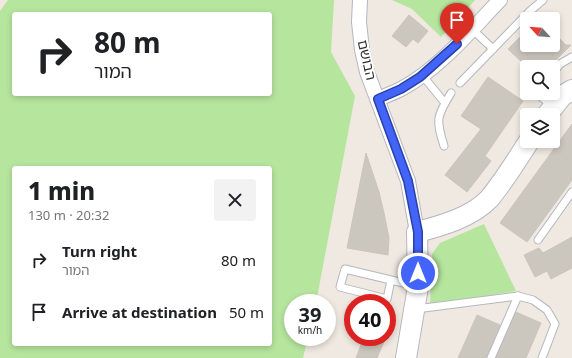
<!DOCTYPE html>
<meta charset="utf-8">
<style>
body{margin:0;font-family:"Noto Sans","Noto Sans Hebrew",sans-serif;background:#f2f2f2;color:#202124;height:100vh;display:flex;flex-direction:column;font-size:15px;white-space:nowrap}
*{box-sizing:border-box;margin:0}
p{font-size:13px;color:#757577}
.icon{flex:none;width:22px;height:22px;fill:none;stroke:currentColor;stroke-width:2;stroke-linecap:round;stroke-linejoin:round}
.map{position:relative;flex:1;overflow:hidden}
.sheet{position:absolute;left:12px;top:166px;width:260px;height:180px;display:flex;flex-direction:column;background:#fff;border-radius:4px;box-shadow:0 2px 6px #0003}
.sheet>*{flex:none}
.guide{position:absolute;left:12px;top:12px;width:260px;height:84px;border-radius:4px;box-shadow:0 2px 6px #0003;background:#fff;color:#202124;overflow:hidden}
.needle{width:26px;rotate:296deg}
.controls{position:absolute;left:520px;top:12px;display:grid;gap:8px}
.controls a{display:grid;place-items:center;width:40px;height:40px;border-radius:4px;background:#fff;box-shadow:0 2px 6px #0003;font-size:20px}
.speed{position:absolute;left:284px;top:294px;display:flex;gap:8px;font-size:20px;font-weight:700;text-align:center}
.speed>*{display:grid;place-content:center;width:52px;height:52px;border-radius:50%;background:#fff;box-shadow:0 2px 6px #0003;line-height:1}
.speed small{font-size:10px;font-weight:400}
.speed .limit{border:6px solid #d22;background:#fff;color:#111}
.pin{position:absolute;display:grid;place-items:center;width:34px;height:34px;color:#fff;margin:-41px -17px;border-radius:50% 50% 50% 0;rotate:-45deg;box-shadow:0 0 4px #0007}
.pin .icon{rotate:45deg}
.me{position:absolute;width:44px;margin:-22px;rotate:0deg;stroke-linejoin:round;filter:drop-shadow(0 0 3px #0008)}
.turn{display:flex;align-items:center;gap:14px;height:84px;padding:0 16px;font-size:18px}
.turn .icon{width:52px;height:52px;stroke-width:2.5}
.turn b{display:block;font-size:28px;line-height:34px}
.round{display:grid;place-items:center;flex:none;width:42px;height:42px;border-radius:4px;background:#f2f2f2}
.summary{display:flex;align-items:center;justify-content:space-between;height:68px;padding:0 16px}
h1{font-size:24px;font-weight:800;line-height:30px}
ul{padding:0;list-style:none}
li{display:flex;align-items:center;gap:12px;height:52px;padding:0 16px}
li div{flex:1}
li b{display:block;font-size:15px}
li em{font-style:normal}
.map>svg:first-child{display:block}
.green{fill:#b6e59e;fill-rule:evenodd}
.building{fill:#cbc7bf;stroke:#cbc5ba}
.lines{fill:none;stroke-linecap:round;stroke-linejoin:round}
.lane-casing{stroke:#b4b7c1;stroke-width:9}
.street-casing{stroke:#b4b7c1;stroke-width:16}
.secondary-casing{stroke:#b4b7c1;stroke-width:22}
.lane{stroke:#fff;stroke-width:7}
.street{stroke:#fff;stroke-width:14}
.secondary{stroke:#fff;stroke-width:20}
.route-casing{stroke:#2b41a3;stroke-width:10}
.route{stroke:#4264fb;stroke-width:7}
.labels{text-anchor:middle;stroke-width:4;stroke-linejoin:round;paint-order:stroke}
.street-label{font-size:14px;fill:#2e2e2e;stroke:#fff}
</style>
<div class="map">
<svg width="572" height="358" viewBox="0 0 572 358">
<rect width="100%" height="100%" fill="#efe9e1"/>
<g class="green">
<path d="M8 0H334L331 52 355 96 316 303H293V337H308L303 358H0V11ZM14 14H270V94H14ZM14 168H270V344H14Z"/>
<polygon points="392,0 475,0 441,37 412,9"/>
<polygon points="484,224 516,291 430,305 432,254 440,243"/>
</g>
<g class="building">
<polygon points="409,15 428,31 418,43 413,39 406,47 392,36"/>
<polygon points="527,30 527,45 553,45 553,32 566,45 571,45 549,67 527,67 508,49"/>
<polygon points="488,77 523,101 485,156 491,161 467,192 445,175 481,129 461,116"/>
<polygon points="572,124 572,180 527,242 500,223"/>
<polygon points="366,153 379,192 384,213 389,238 388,255 347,248"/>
<polygon points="572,237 572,268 551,279 547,271 535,277 524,255 539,248 543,253"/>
<polygon points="516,312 541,323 526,358 496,358"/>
<polygon points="477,315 500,325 486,358 458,358"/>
<polygon points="364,337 386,337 377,358 356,358"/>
</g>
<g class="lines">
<defs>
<g id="lane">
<polyline points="472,29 493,49"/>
<polyline points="553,73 560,64 572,57"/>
<polyline points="422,75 445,103"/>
<polyline points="460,83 530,11 543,0"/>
<polyline points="537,93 552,106"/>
<path d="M444 146C436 120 436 117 451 93"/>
<polyline points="538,240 572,192"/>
<polyline points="391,280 387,299 340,287 345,269 416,286"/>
<polyline points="416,309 518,296 533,300 547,310 555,324 542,358"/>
<polyline points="491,358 518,296"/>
</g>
<g id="street">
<polyline points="360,0 359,22 362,50 367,72 408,181 417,232"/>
<path d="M378 99C385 96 393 93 401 89 439 69 470 31 500 0"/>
</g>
<g id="secondary">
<polyline points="547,115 562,96 572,90"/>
<path d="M406 358 418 287 417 232C441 226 472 217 489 199 504 181 517 160 529 141"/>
</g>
</defs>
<use href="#lane" class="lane-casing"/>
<use href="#street" class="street-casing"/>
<use href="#secondary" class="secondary-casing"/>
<use href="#lane" class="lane"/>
<use href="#street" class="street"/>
<use href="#secondary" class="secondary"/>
</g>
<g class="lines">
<defs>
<polyline id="route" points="418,273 418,232 408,181 378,99 401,89 420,77 457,44"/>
</defs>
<use href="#route" class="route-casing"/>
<use href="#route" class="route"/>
</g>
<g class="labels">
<g class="street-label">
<text transform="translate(367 60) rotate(77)" y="5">הבושם</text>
</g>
</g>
</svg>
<div class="controls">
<a><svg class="needle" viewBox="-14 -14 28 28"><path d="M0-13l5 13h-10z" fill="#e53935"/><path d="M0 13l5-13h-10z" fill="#757577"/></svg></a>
<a><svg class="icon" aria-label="search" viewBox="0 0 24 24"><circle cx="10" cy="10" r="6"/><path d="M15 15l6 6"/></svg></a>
<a><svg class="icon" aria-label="layers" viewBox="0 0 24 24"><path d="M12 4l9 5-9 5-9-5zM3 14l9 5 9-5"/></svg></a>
</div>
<div class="speed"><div>39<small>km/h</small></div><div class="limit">40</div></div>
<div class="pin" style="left:457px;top:44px;background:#d93025"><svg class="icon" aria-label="arrive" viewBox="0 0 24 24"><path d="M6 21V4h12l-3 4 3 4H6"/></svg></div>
<svg class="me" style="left:418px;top:273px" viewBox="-20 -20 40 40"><circle r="17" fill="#4264fb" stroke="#fff" stroke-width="3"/><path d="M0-11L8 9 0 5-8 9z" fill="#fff"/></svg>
<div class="guide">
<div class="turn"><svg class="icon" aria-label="right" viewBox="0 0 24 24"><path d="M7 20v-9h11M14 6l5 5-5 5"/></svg><div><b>80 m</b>המור</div></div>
</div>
<section class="sheet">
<div class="summary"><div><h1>1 min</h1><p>130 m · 20:32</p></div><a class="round"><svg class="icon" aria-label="close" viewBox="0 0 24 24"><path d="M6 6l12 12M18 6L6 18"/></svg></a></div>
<ul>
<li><svg class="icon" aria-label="right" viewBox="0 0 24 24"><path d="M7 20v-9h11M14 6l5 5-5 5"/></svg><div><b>Turn right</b><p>המור</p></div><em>80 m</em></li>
<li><svg class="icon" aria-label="arrive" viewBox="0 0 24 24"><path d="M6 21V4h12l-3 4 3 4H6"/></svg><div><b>Arrive at destination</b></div><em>50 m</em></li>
</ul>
</section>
</div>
